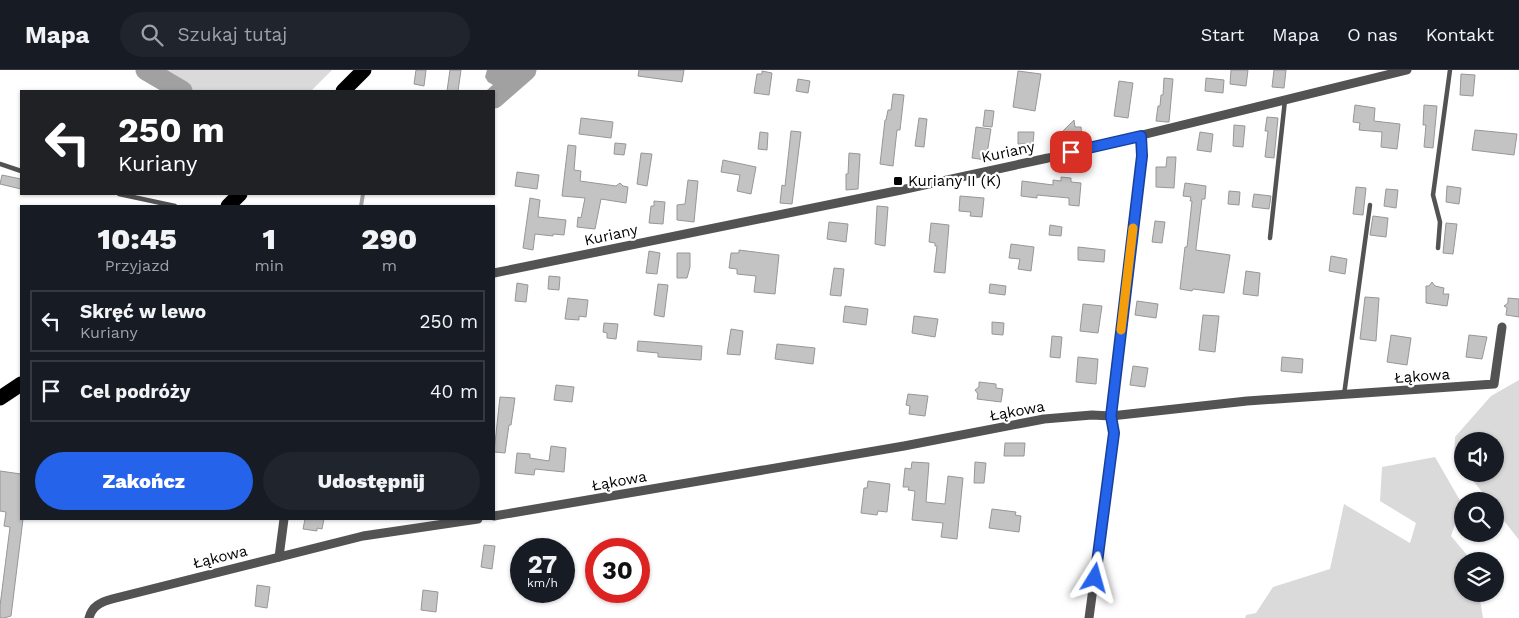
<!DOCTYPE html>
<html lang="pl">
<meta charset="utf-8">
<style>
body{margin:0;font-family:"Work Sans",sans-serif;background:#20242c;color:#f1f3f6;height:100vh;display:flex;flex-direction:column;font-size:19px;white-space:nowrap}
*{box-sizing:border-box;margin:0}
p{font-size:16px;color:#9ea1a6}
.icon{flex:none;width:28px;height:28px;fill:none;stroke:currentColor;stroke-width:2;stroke-linecap:round;stroke-linejoin:round}
.map{position:relative;flex:1;overflow:hidden}
.side{position:absolute;left:20px;top:135px;width:475px;height:315px;display:flex;flex-direction:column;background:#171b24;border-radius:0px;box-shadow:0 1px 4px #0004}
.side>*{flex:none}
.top-card{position:absolute;left:20px;top:20px;width:475px;height:105px;border-radius:0px;box-shadow:0 1px 4px #0004;background:#202124;color:#fff;overflow:hidden}
.buttons{position:absolute;left:1454px;top:362px;display:grid;gap:10px}
.buttons a{display:grid;place-items:center;width:50px;height:50px;border-radius:50%;background:#171b24;box-shadow:0 1px 4px #0004;font-size:25px}
.speed{position:absolute;left:510px;top:468px;display:flex;gap:10px;font-size:25px;font-weight:700;text-align:center}
.speed>*{display:grid;place-content:center;width:65px;height:65px;border-radius:50%;background:#171b24;box-shadow:0 1px 4px #0004;line-height:1}
.speed small{font-size:12px;font-weight:400}
.speed .limit{border:8px solid #d22;background:#fff;color:#111}
.pin{position:absolute;display:grid;place-items:center;width:42px;height:42px;color:#fff;margin:-21px;border-radius:10px;box-shadow:0 2px 8px #0006}
.me{position:absolute;width:55px;margin:-28px;rotate:8deg;stroke-linejoin:round;filter:drop-shadow(0 0 4px #0008)}
.turn{display:flex;align-items:center;gap:18px;height:105px;padding:0 15px;font-size:22px}
.turn .icon{width:65px;height:65px;stroke-width:2.5}
.turn b{display:block;font-size:35px;line-height:42px}
.eta{display:flex;justify-content:space-evenly;align-items:center;height:85px;text-align:center}
.eta b{font-size:30px;font-weight:800;line-height:35px}
.primary-button{display:flex;gap:10px;margin-top:auto;padding:10px 15px}
.primary-button a{flex:1;height:58px;border-radius:30px;background:#2563eb;color:#fff;font-size:20px;font-weight:800;line-height:58px;text-align:center}
.primary-button a+a{background:#20242c;color:#f1f3f6}
ul{padding:0;list-style:none}
li{display:flex;align-items:center;gap:15px;height:62px;margin:0 10px 8px;padding:0 5px;border:2px solid #363941;border-radius:0px}
li div{flex:1}
li b{display:block;font-size:19px}
li em{font-style:normal}
header{display:flex;align-items:center;gap:30px;box-sizing:border-box;height:70px;padding:0 25px;background:#171b24;border-bottom:1px solid #363941}
header strong{font-size:24px}
nav{display:flex;gap:28px;margin-inline-start:auto;font-size:18px}
.search{width:350px;height:45px;background:#20242c;display:flex;align-items:center;gap:12px;box-sizing:border-box;padding:0 18px;border-radius:28px;color:#9ea1a6;font-size:19px}
.map>svg:first-child{display:block}
.green{fill:#dadada}
.water{fill:#a1a1a1}
.lines{fill:none;stroke-linecap:round;stroke-linejoin:round}
.stream{stroke:#a1a1a1;stroke-width:4}
.river{stroke:#a1a1a1;stroke-width:21}
.building{fill:#c3c3c3;stroke:#979797}
.lane{stroke:#535353;stroke-width:4.5}
.street{stroke:#535353;stroke-width:9}
.highway{stroke:#000;stroke-width:15}
.route-casing{stroke:#184099;stroke-width:12}
.route{stroke:#2563eb;stroke-width:9}
.slow{stroke:#f59e0b;stroke-width:9}
.poi-dot{fill:#000;stroke:#fff;stroke-width:2}
.labels{text-anchor:middle;stroke-width:4.5;stroke-linejoin:round;paint-order:stroke}
.street-label{font-size:15px;fill:#000;stroke:#fff}
.poi-label{font-size:15px;fill:#000;stroke:#fff;text-anchor:start}
</style>
<header>
<strong>Mapa</strong>
<div class="search"><svg class="icon" aria-label="search" viewBox="0 0 24 24"><circle cx="10" cy="10" r="6"/><path d="M15 15l6 6"/></svg>Szukaj tutaj</div>
<nav><a>Start</a><a>Mapa</a><a>O nas</a><a>Kontakt</a></nav>
</header>
<div class="map">
<svg width="1519" height="548" viewBox="0 0 1519 548">
<rect width="100%" height="100%" fill="#fff"/>
<g class="green">
<polygon points="157,0 332,0 311,21 192,21"/>
<polygon points="1519,310 1519,470 1495,439 1495,431 1489,431 1468,404 1495,404 1495,371 1462,371 1462,397 1454,386 1455,367 1491,326"/>
<polygon points="1435,387 1462,434 1451,466 1472,491 1462,491 1462,524 1479,524 1483,548 1245,548 1246,545 1256,543 1273,517 1330,499 1344,434 1410,473 1416,453 1380,431 1382,397"/>
</g>
<polygon class="water" points="487,0 515,0 495,16 488,12 485,7"/>
<g class="lines">
<polyline class="stream" points="361,136 363,124"/>
<g class="river">
<polyline points="146,0 182,21"/>
<polyline points="494,28 526,0"/>
</g>
</g>
<g class="building">
<polygon points="416,0 426,0 424,16 414,14"/>
<polygon points="450,0 461,0 458,21 447,21"/>
<polygon points="639,0 684,0 682,12 638,6"/>
<polygon points="1231,0 1248,0 1246,16 1230,14"/>
<polygon points="1274,0 1286,0 1284,18 1272,17"/>
<polygon points="762,1 772,3 769,25 754,23 757,4 762,4"/>
<polygon points="1018,1 1041,4 1035,41 1013,37"/>
<polygon points="1461,4 1475,5 1473,26 1460,25"/>
<polygon points="1164,8 1173,9 1169,52 1167,52 1156,51 1158,36 1160,36 1161,25 1163,25"/>
<polygon points="1206,8 1224,10 1223,23 1205,21"/>
<polygon points="798,9 810,11 808,23 796,21"/>
<polygon points="1119,11 1133,13 1128,48 1114,46"/>
<polygon points="893,24 904,25 900,60 897,60 893,96 880,94 885,50 886,50 888,40 891,40"/>
<polygon points="1355,35 1375,38 1374,51 1400,54 1397,79 1381,77 1382,62 1359,60 1360,53 1353,52"/>
<polygon points="1424,35 1437,36 1433,78 1424,77 1426,55 1423,55"/>
<polygon points="985,40 994,41 992,57 983,56"/>
<polygon points="1267,47 1278,48 1274,88 1265,87 1268,61 1265,61"/>
<polygon points="581,48 613,52 611,68 579,64"/>
<polygon points="919,48 927,49 924,77 915,76"/>
<polygon points="1074,50 1075,57 1081,57 1082,67 1078,69 1065,71 1063,61"/>
<polygon points="1234,55 1245,56 1243,77 1233,76"/>
<polygon points="976,57 991,59 986,90 972,88"/>
<polygon points="1475,60 1517,64 1514,85 1472,80"/>
<polygon points="791,61 801,62 792,134 780,133 782,115 785,116"/>
<polygon points="760,62 768,63 767,80 758,79"/>
<polygon points="1018,62 1034,62 1033,74 1018,74"/>
<polygon points="1200,62 1213,64 1211,82 1197,80"/>
<polygon points="615,73 626,74 624,85 614,84"/>
<polygon points="568,75 576,76 574,100 581,101 580,111 616,116 620,113 623,116 628,117 626,133 601,129 595,159 577,157 578,147 581,148 585,128 562,126"/>
<polygon points="641,83 652,84 647,116 637,114"/>
<polygon points="849,83 860,84 858,119 846,120 846,104 848,104"/>
<polygon points="1167,87 1176,87 1174,118 1156,117 1156,97 1166,97"/>
<polygon points="723,90 756,97 751,124 737,121 740,105 721,102"/>
<polygon points="517,102 539,105 537,119 515,116"/>
<polygon points="2,105 21,109 21,119 0,114"/>
<polygon points="1061,107 1071,108 1071,112 1081,113 1079,136 1069,135 1069,128 1037,125 1037,128 1021,126 1022,111 1053,115 1053,110 1061,111"/>
<polygon points="688,110 698,111 694,152 677,150 677,135 685,134"/>
<polygon points="1185,113 1206,116 1205,129 1202,129 1196,178 1196,180 1230,185 1224,223 1193,219 1192,221 1180,219 1185,177 1187,177 1192,131 1190,131 1191,127 1183,126"/>
<polygon points="1447,116 1461,118 1459,134 1446,132"/>
<polygon points="1356,117 1366,118 1363,145 1353,144"/>
<polygon points="1386,119 1398,120 1396,138 1384,136"/>
<polygon points="1229,121 1240,122 1239,135 1228,134"/>
<polygon points="1254,124 1271,126 1269,139 1252,137"/>
<polygon points="960,126 984,128 982,147 970,146 971,142 959,141"/>
<polygon points="530,128 540,130 538,147 566,150 564,165 553,164 553,166 535,164 533,180 523,178"/>
<polygon points="654,131 665,132 663,154 649,153 651,136 654,136"/>
<polygon points="877,136 888,137 885,176 875,174"/>
<polygon points="1373,146 1388,148 1386,167 1370,165"/>
<polygon points="1155,151 1165,152 1162,173 1152,172"/>
<polygon points="829,152 848,154 846,172 827,169"/>
<polygon points="931,153 949,155 945,203 934,202 937,176 935,176 935,173 929,172"/>
<polygon points="1446,153 1457,154 1453,184 1443,183"/>
<polygon points="1050,155 1062,157 1061,166 1049,165"/>
<polygon points="1011,174 1034,177 1031,201 1018,199 1020,189 1009,188"/>
<polygon points="1078,177 1105,180 1104,192 1078,190"/>
<polygon points="739,180 779,185 775,224 754,222 756,206 737,204 737,199 729,198 731,183 739,183"/>
<polygon points="649,181 660,183 657,204 646,203"/>
<polygon points="677,183 690,183 690,197 687,208 677,208"/>
<polygon points="1331,186 1347,189 1345,204 1329,201"/>
<polygon points="834,198 844,199 841,226 830,225"/>
<polygon points="1246,201 1260,203 1258,226 1243,224"/>
<polygon points="549,206 560,207 559,220 548,219"/>
<polygon points="1432,212 1435,216 1444,218 1443,224 1449,224 1447,236 1426,233 1426,216 1429,216"/>
<polygon points="517,213 528,215 526,232 515,231"/>
<polygon points="658,214 668,215 664,247 654,245"/>
<polygon points="990,214 1006,216 1005,225 989,223"/>
<polygon points="1365,227 1379,228 1376,271 1360,269"/>
<polygon points="568,228 588,230 586,247 579,246 579,250 565,249"/>
<polygon points="1508,228 1519,229 1519,247 1506,245 1507,238 1504,236 1508,233"/>
<polygon points="1137,231 1158,234 1156,248 1135,245"/>
<polygon points="1083,234 1102,236 1098,263 1080,261"/>
<polygon points="845,236 868,239 866,255 843,252"/>
<polygon points="1203,245 1219,246 1215,282 1199,280"/>
<polygon points="914,246 938,249 935,267 912,263"/>
<polygon points="992,252 1004,253 1003,265 992,264"/>
<polygon points="604,253 618,254 616,269 607,268 607,263 603,262"/>
<polygon points="731,259 743,261 740,285 727,284"/>
<polygon points="1391,265 1411,268 1407,295 1387,292"/>
<polygon points="1469,265 1487,267 1482,289 1466,287"/>
<polygon points="1052,266 1062,267 1060,288 1050,287"/>
<polygon points="638,271 702,276 701,290 658,287 658,283 637,281"/>
<polygon points="777,274 815,278 813,294 775,289"/>
<polygon points="1078,287 1098,289 1096,314 1076,312"/>
<polygon points="1282,287 1303,289 1302,303 1281,301"/>
<polygon points="1133,296 1148,298 1145,317 1130,315"/>
<polygon points="979,312 996,314 996,318 1003,319 1001,332 977,329 978,324 975,320 979,317"/>
<polygon points="556,315 574,317 572,332 554,330"/>
<polygon points="908,324 928,326 925,346 909,344 910,336 906,335"/>
<polygon points="500,327 515,328 511,355 509,355 505,383 494,382"/>
<polygon points="1005,373 1025,373 1024,386 1004,386"/>
<polygon points="551,376 566,378 564,402 535,399 534,405 515,403 517,383 530,384 530,388 549,391"/>
<polygon points="912,392 929,393 926,432 945,434 948,406 963,408 957,469 941,467 943,453 912,450 915,421 908,420 909,417 903,417 905,398 911,399"/>
<polygon points="975,392 986,393 984,413 974,413"/>
<polygon points="0,401 21,404 21,449 23,449 11,546 4,548 0,548 0,536 10,457 4,456 6,442 0,441"/>
<polygon points="868,411 890,414 887,442 878,441 877,445 861,443 864,418 867,418"/>
<polygon points="992,439 1016,442 1015,445 1021,446 1019,462 989,458"/>
<polygon points="305,449 324,449 322,459 317,458 317,461 303,459"/>
<polygon points="484,475 495,476 492,499 481,497"/>
<polygon points="257,515 270,517 267,538 255,536"/>
<polygon points="423,520 438,522 436,542 421,540"/>
</g>
<g class="lines">
<g class="lane">
<polyline points="0,94 21,101"/>
<polyline points="119,124 175,136"/>
<polyline points="1270,168 1285,30"/>
<polyline points="1438,178 1440,152 1433,125 1450,0"/>
<polyline points="1344,325 1370,135"/>
</g>
<g class="street">
<polyline points="494,203 901,120 1048,88 1407,0"/>
<polyline points="494,446 904,376 1044,349 1092,345 1111,346 1247,331 1494,314 1502,257"/>
<polyline points="279,487 284,449"/>
<path d="M89 548C92 536 101 532 112 529L363 466 478 449"/>
<polyline points="1089,548 1114,363 1111,346 1142,86 1141,66"/>
</g>
<g class="highway">
<polyline points="343,21 364,0"/>
<polyline points="228,136 240,124"/>
<polyline points="0,328 21,314"/>
</g>
</g>
<g class="lines">
<defs>
<polyline id="route" points="1071,82 1141,66 1142,86 1111,346 1114,363 1095,508"/>
</defs>
<use href="#route" class="route-casing"/>
<use href="#route" class="route"/>
<polyline class="slow" points="1121,260 1133,158"/>
</g>
<rect class="poi-dot" x="893" y="106" width="10" height="10" rx="2.5"/>
<g class="labels">
<g class="street-label">
<text transform="translate(1008 82) rotate(-12)" y="5">Kuriany</text>
<text transform="translate(611 165) rotate(-12)" y="5">Kuriany</text>
<text transform="translate(1422 306) rotate(-4)" y="5">Łąkowa</text>
<text transform="translate(1017 341) rotate(-10)" y="5">Łąkowa</text>
<text transform="translate(619 411) rotate(-10)" y="5">Łąkowa</text>
<text transform="translate(220 487) rotate(-14)" y="5">Łąkowa</text>
</g>
<g class="poi-label">
<text x="908" y="116">Kuriany II (K)</text>
</g>
</g>
</svg>
<div class="buttons">
<a><svg class="icon" aria-label="sound" viewBox="0 0 24 24"><path d="M4 9h4l5-4v14l-5-4H4zM17 9q2 3 0 6"/></svg></a>
<a><svg class="icon" aria-label="search" viewBox="0 0 24 24"><circle cx="10" cy="10" r="6"/><path d="M15 15l6 6"/></svg></a>
<a><svg class="icon" aria-label="layers" viewBox="0 0 24 24"><path d="M12 4l9 5-9 5-9-5zM3 14l9 5 9-5"/></svg></a>
</div>
<div class="speed"><div>27<small>km/h</small></div><div class="limit">30</div></div>
<div class="pin" style="left:1071px;top:82px;background:#d93025"><svg class="icon" aria-label="arrive" viewBox="0 0 24 24"><path d="M6 21V4h12l-3 4 3 4H6"/></svg></div>
<svg class="me" style="left:1095px;top:508px" viewBox="-20 -20 40 40"><path d="M0-17L14 15 0 8-14 15z" fill="#2563eb" stroke="#fff" stroke-width="4"/></svg>
<div class="top-card">
<div class="turn"><svg class="icon" aria-label="left" viewBox="0 0 24 24"><path d="M17 20v-9H6M10 6l-5 5 5 5"/></svg><div><b>250 m</b>Kuriany</div></div>
</div>
<section class="side">
<div class="eta">
<div><b>10:45</b><p>Przyjazd</p></div>
<div><b>1</b><p>min</p></div>
<div><b>290</b><p>m</p></div>
</div>
<ul>
<li><svg class="icon" aria-label="left" viewBox="0 0 24 24"><path d="M17 20v-9H6M10 6l-5 5 5 5"/></svg><div><b>Skręć w lewo</b><p>Kuriany</p></div><em>250 m</em></li>
<li><svg class="icon" aria-label="arrive" viewBox="0 0 24 24"><path d="M6 21V4h12l-3 4 3 4H6"/></svg><div><b>Cel podróży</b></div><em>40 m</em></li>
</ul>
<div class="primary-button"><a>Zakończ</a><a>Udostępnij</a></div>
</section>
</div>
